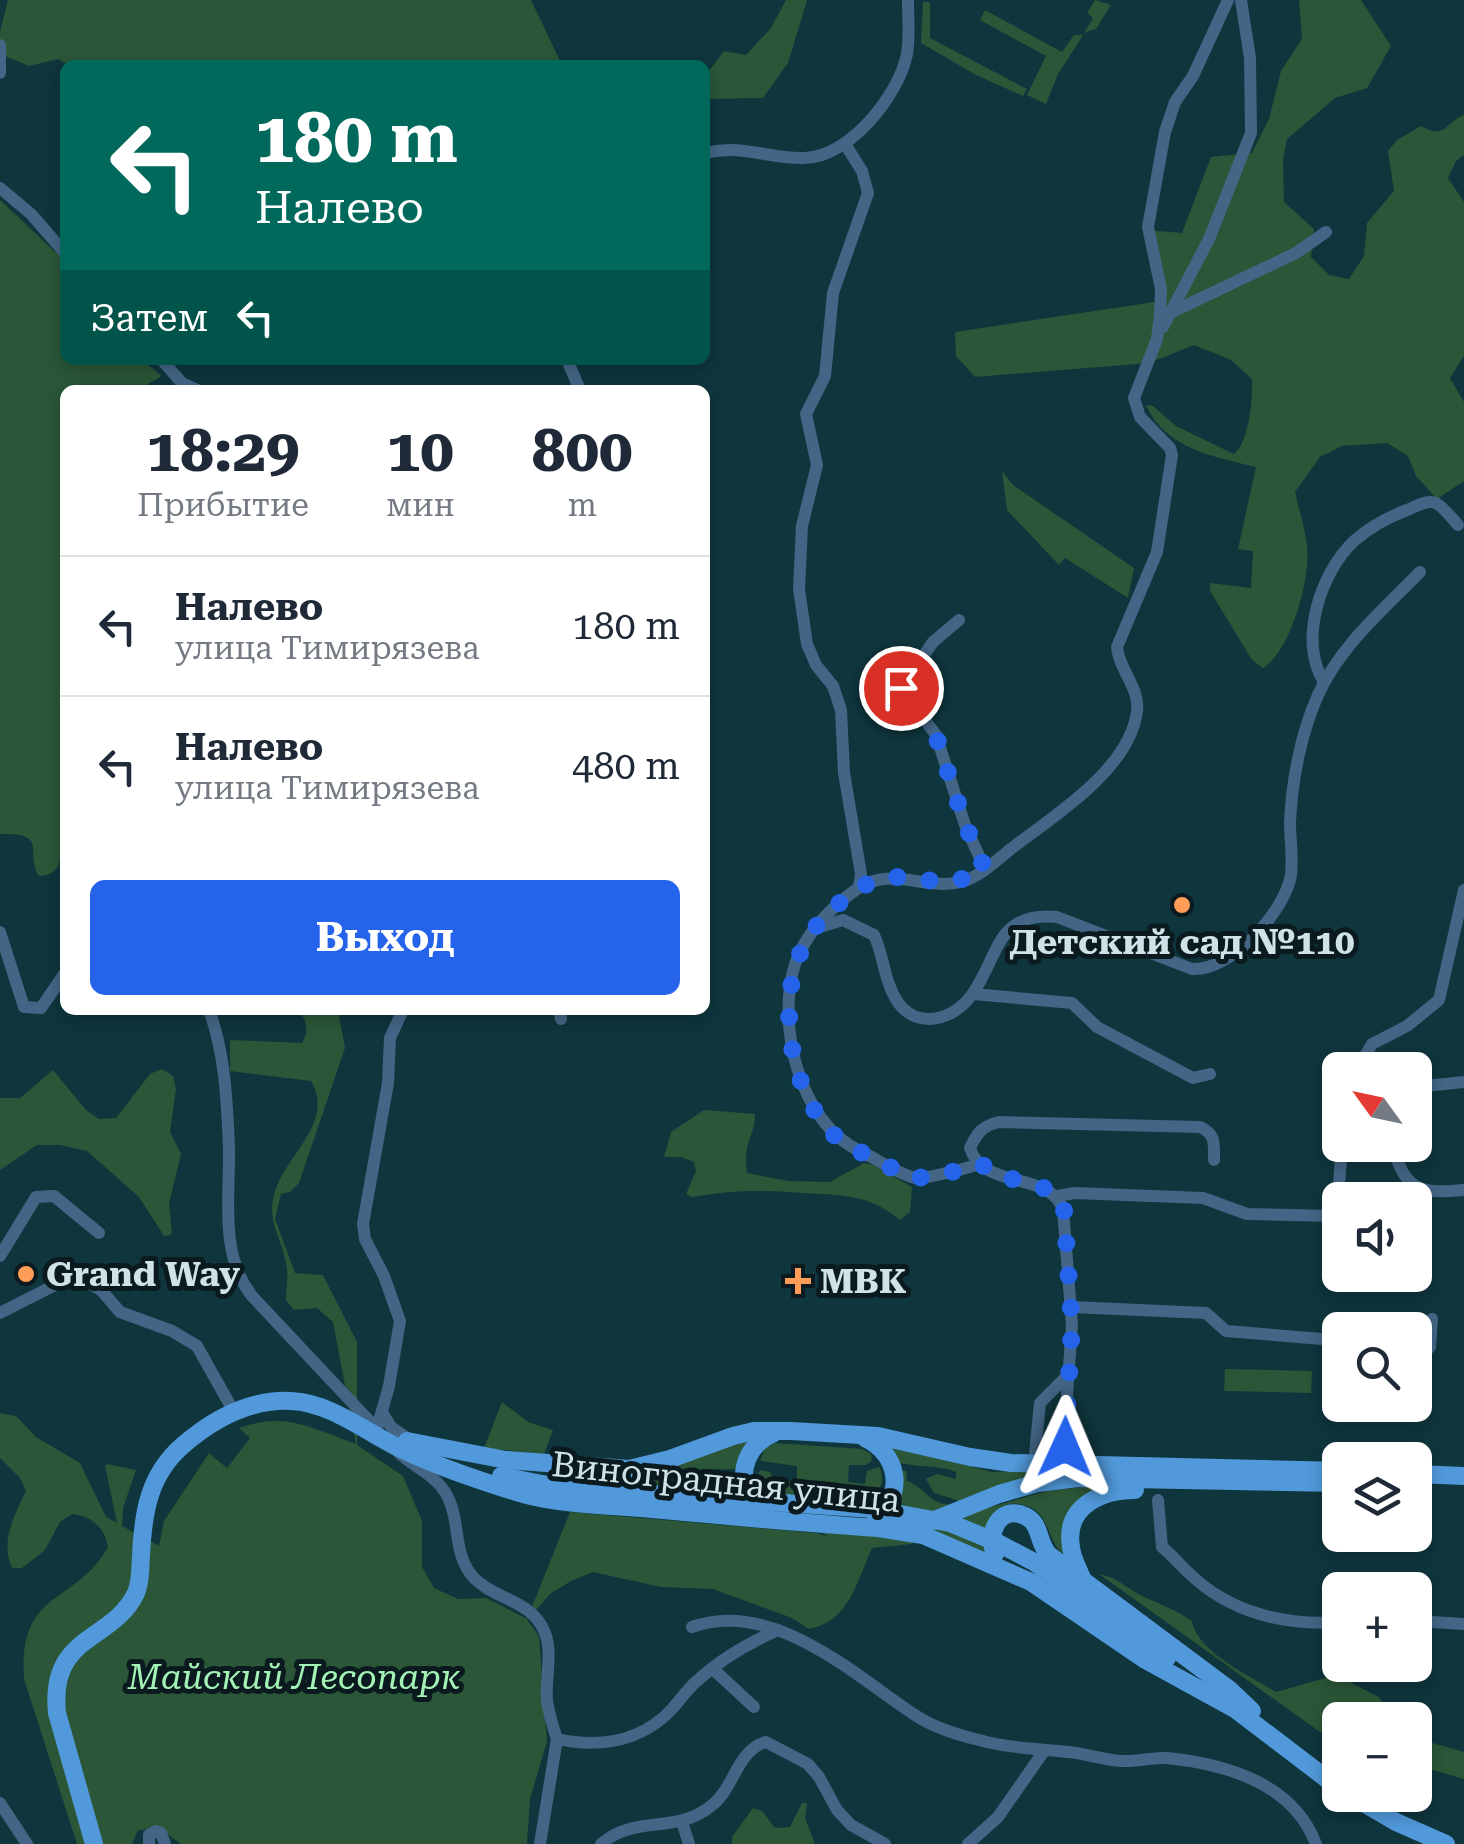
<!DOCTYPE html>
<html lang="ru">
<meta charset="utf-8">
<style>
body{margin:0;font-family:"Roboto Serif",serif;background:#f2f2f3;color:#1f2937;height:100vh;display:flex;flex-direction:column;font-size:38px;white-space:nowrap}
*{box-sizing:border-box;margin:0}
p{font-size:32px;color:#747a83}
.icon{flex:none;width:55px;height:55px;fill:none;stroke:currentColor;stroke-width:2;stroke-linecap:round;stroke-linejoin:round}
.map{position:relative;flex:1;overflow:hidden}
.side{position:absolute;left:60px;top:385px;width:650px;height:630px;display:flex;flex-direction:column;background:#fff;border-radius:15px;box-shadow:0 5px 15px #0003}
.side>*{flex:none}
.guide{position:absolute;left:60px;top:60px;width:650px;height:305px;border-radius:15px;box-shadow:0 5px 15px #0003;background:#00695c;color:#fff;overflow:hidden}
.needle{width:65px;rotate:303deg}
.tools{position:absolute;left:1322px;top:1052px;display:grid;gap:20px}
.tools a{display:grid;place-items:center;width:110px;height:110px;border-radius:15px;background:#fff;box-shadow:0 5px 15px #0003;font-size:50px}
.pin{position:absolute;display:grid;place-items:center;width:85px;height:85px;color:#fff;margin:-42px;border:5px solid #fff;border-radius:50%;box-shadow:0 2px 10px #0007}
.me{position:absolute;width:110px;margin:-55px;rotate:1deg;stroke-linejoin:round;filter:drop-shadow(0 0 8px #0008)}
.turn{display:flex;align-items:center;gap:35px;height:210px;padding:0 30px;font-size:45px}
.turn .icon{width:130px;height:130px;stroke-width:2.5}
.turn b{display:block;font-size:70px;line-height:85px}
.then{display:flex;align-items:center;height:95px;padding:0 30px;background:#0003;gap:20px;font-size:38px}
.eta{display:flex;justify-content:space-evenly;align-items:center;height:170px;text-align:center}
.eta b{font-size:60px;font-weight:700;line-height:70px}
.primary-button{display:flex;gap:20px;margin-top:auto;padding:20px 30px}
.primary-button a{flex:1;height:115px;border-radius:15px;background:#2563eb;color:#fff;font-size:40px;font-weight:700;line-height:115px;text-align:center}
ul{padding:0;list-style:none}
li{display:flex;align-items:center;gap:30px;height:140px;padding:0 30px;border-top:2px solid #e0e1e3}
li div{flex:1}
li b{display:block;font-size:38px}
li em{font-style:normal}
.map>svg:first-child{display:block}
.green{fill:#2b5637}
.lines{fill:none;stroke-linecap:round;stroke-linejoin:round}
.minor{stroke:#446585;stroke-width:12}
.major{stroke:#5199da;stroke-width:18}
.major-bridge{stroke:#5199da;stroke-width:18}
.route{stroke:#2563eb;stroke-width:18;stroke-dasharray:0 32.4}
.poi-dot{fill:#fe9c58;stroke:#0b1a1e;stroke-width:4}
.labels{text-anchor:middle;stroke-width:10;stroke-linejoin:round;paint-order:stroke}
.poi-label{font-size:35px;font-weight:bold;fill:#cfe2e8;stroke:#0b1a1e;text-anchor:start}
.street-label{font-size:35px;fill:#cfe2e8;stroke:#0b1a1e}
.park-label{font-size:35px;font-style:italic;fill:#a4f3b6;stroke:#0b1a1e}
</style>
<div class="map">
<svg width="1464" height="1844" viewBox="0 0 1464 1844">
<rect width="100%" height="100%" fill="#0f353d"/>
<g class="green">
<polygon points="8,0 531,0 562,65 68,65 58,59 29,66 0,54 0,32"/>
<polygon points="786,0 807,0 788,63 763,98 705,99 705,76 724,51 746,55 771,28"/>
<polygon points="1095,0 1111,5 1096,29 1085,32 1058,74 1046,104 1027,95 1046,56 980,20 985,10 1062,52 1074,35 1083,35 1093,18 1087,13"/>
<path d="M1299 0H1361L1391 46 1367 88 1335 98 1287 139 1283 160 1284 202 1314 229 1311 257 1329 275 1349 279 1364 256 1367 223 1394 191 1388 151 1397 140 1421 126C1446 140 1444 123 1464 115V155L1456 161 1448 178 1464 202V356L1450 378 1464 402V481L1437 499 1416 476 1408 456 1387 443 1342 446 1320 457 1295 492C1299 510 1305 528 1307 546 1311 578 1291 651 1263 668L1252 660 1210 591V583L1251 588 1253 551 1238 549 1256 467C1215 457 1165 449 1146 405L1153 406 1176 426 1234 454C1249 442 1253 399 1252 379L1231 360 1194 345 1149 363 975 377 956 356 955 332 1161 301 1146 230 1182 233 1211 157 1252 153 1269 119 1281 71 1302 39Z"/>
<polygon points="923,2 930,2 930,38 1027,89 1023,96 976,75 921,43"/>
<path d="M0 200 65 261V360H142L162 376 137 390H65V833L60 835C61 854 64 875 39 876 24 851 50 833 0 834Z"/>
<polygon points="1002,471 1013,485 1134,568 1128,598 1065,558 1059,565 1007,510"/>
<path d="M298 1010H338L345 1048 299 1183 290 1192 281 1194 275 1219 295 1273 323 1275 357 1342V1445L403 1476 422 1521V1567L434 1588 458 1599 486 1598 527 1619 570 1512 817 1533 829 1537 818 1531 913 1540 912 1544 872 1548C857 1581 849 1622 809 1629L792 1618 713 1589 661 1587 593 1572 571 1581 550 1594 527 1620 539 1636 547 1741 530 1799 527 1844H181L160 1829 138 1830 132 1844H77L24 1679C18 1588 75 1606 108 1547 104 1527 92 1516 72 1514L60 1522 45 1550 22 1568H12C0 1542 14 1515 26 1491L20 1478 0 1458V1413L16 1416 36 1437 80 1463 106 1517 117 1523 105 1466 107 1464 136 1470 123 1508 122 1526 159 1546 164 1521 209 1453 227 1468 250 1438 239 1428C287 1411 312 1429 356 1444L333 1322 317 1308 294 1310 286 1300C286 1290 288 1279 287 1269 283 1237 263 1220 277 1186 291 1151 334 1120 311 1081L230 1071V1040L302 1043C309 1031 307 1020 298 1010Z"/>
<polygon points="162,1069 173,1076 176,1089 170,1132 181,1154 169,1204 172,1233 169,1236 164,1236 139,1197 87,1151 60,1145 37,1145 0,1170 0,1098 20,1098 53,1070 86,1110 99,1119 116,1118 150,1074"/>
<path d="M704 1110 755 1114C755 1137 742 1143 747 1173L788 1181 830 1182 864 1163 873 1165 912 1187 910 1212 900 1220C869 1194 840 1195 803 1193 758 1190 736 1190 692 1197L686 1194 696 1171 694 1162 681 1157H664L671 1132Z"/>
<polygon points="1225,1369 1312,1371 1311,1393 1224,1391"/>
<polygon points="502,1402 528,1422 553,1430 544,1454 484,1448"/>
<polygon points="754,1438 735,1469 665,1469 663,1486 535,1478 537,1475 601,1479 635,1475"/>
<path d="M775 1443 862 1449 871 1454 872 1461 866 1465H849L848 1482 865 1484 867 1471 879 1467C887 1481 878 1493 870 1505L756 1492 752 1480 761 1470 770 1472 774 1480 797 1481V1466L760 1461 765 1448Z"/>
<path d="M879 1443 992 1472 1086 1469 1094 1474 936 1516 887 1508 899 1470 906 1471 907 1481C927 1488 932 1510 957 1503V1500L934 1493 926 1479 937 1474 956 1479V1472C937 1464 913 1468 892 1461Z"/>
<path d="M1113 1485 1168 1488H1113L1062 1537 1064 1555C1047 1541 1050 1514 1027 1506 995 1494 981 1530 986 1554L914 1529 1050 1490Z"/>
<path d="M1099 1574C1120 1578 1130 1592 1149 1599 1165 1606 1177 1611 1192 1621 1197 1652 1252 1677 1276 1692L1336 1675 1379 1697 1393 1720H1340V1731L1320 1732Z"/>
<polygon points="1415,1738 1464,1752 1464,1779 1415,1765"/>
<polygon points="802,1803 807,1803 805,1818 815,1844 732,1844 732,1837 753,1808 762,1811 775,1828 790,1827"/>
</g>
<g class="lines">
<g class="minor">
<polyline points="0,45 0,73"/>
<polyline points="845,144 862,171 868,193 833,293 825,376 806,414 817,465 802,526 799,589 807,644 816,665 833,686 841,710 844,773 861,874 859,887"/>
<path d="M705 153C744 144 768 159 804 158 849 158 899 95 907 54 910 37 908 18 908 0"/>
<polyline points="0,188 31,214 65,253"/>
<polyline points="1170,313 1296,253 1326,232"/>
<polyline points="1163,327 1209,239 1251,133 1250,58 1241,0"/>
<polyline points="162,360 182,383 197,390"/>
<polyline points="567,360 580,390"/>
<polyline points="959,620 933,642 901,688 936,735 965,825 985,869"/>
<path d="M1324 682C1298 642 1320 573 1354 541 1369 528 1388 517 1407 510 1415 507 1427 499 1436 503 1444 508 1452 518 1458 525"/>
<path d="M823 926 843 920 874 935C884 956 884 981 897 1001 917 1031 955 1020 973 993 999 956 996 911 1057 917L1192 969C1230 972 1285 912 1291 875 1293 858 1290 839 1290 822 1292 780 1301 733 1318 695 1340 646 1383 610 1420 572"/>
<polyline points="0,932 24,1007 41,1008 65,973"/>
<polyline points="973,994 1072,1003 1097,1027 1193,1078 1210,1074"/>
<path d="M209 1010C225 1053 227 1101 229 1147 230 1196 219 1254 252 1296L377 1429"/>
<polyline points="559,1010 561,1019"/>
<polyline points="1357,1070 1372,1044 1407,1026 1439,1000 1464,890"/>
<polyline points="1415,1087 1464,1082"/>
<path d="M1392 1145C1406 1191 1418 1194 1464 1190"/>
<path d="M981 1164C969 1167 924 1180 915 1178 896 1173 877 1159 860 1151 799 1123 776 1024 795 964 805 934 831 907 857 889 890 865 926 891 961 882 980 877 997 860 1012 848 1054 816 1130 769 1137 711 1140 688 1119 670 1117 647L1157 552 1172 455 1170 448 1140 417 1134 398 1157 339 1160 315 1161 289 1148 227 1165 132 1175 102 1193 76 1228 0"/>
<polyline points="1058,1196 1074,1193 1203,1198 1247,1214 1332,1216 1337,1211 1342,1145"/>
<polyline points="0,1256 36,1197 54,1196 99,1233"/>
<polyline points="1072,1307 1206,1313 1226,1331 1322,1339 1340,1347"/>
<polyline points="0,1313 67,1279 91,1284 102,1291 120,1312 172,1331 197,1346 234,1412"/>
<polyline points="1415,1353 1423,1354 1430,1347 1432,1319"/>
<polyline points="382,1412 391,1427 413,1442"/>
<polyline points="376,1432 389,1386 400,1321 384,1276 365,1239 363,1224 388,1083 390,1038 403,1010"/>
<path d="M398 1452C412 1466 435 1475 445 1492 462 1519 451 1553 474 1578 495 1600 533 1600 545 1633 553 1653 545 1680 547 1701 549 1714 553 1727 557 1739 599 1748 641 1742 672 1709 681 1699 688 1688 698 1680 720 1660 751 1642 778 1630"/>
<polyline points="1034,1464 1040,1403 1066,1377"/>
<path d="M1081 1464 1068 1454 1064 1436 1072 1325 1063 1209C1048 1170 984 1191 970 1148 977 1133 982 1126 999 1122L1200 1127C1216 1134 1214 1144 1214 1160"/>
<path d="M1158 1500 1162 1547C1173 1556 1181 1566 1191 1575 1231 1613 1286 1626 1340 1622"/>
<polyline points="1415,1621 1464,1624"/>
<path d="M692 1627C772 1598 853 1674 915 1715 934 1728 958 1735 979 1740 1008 1748 1039 1749 1069 1752 1087 1754 1104 1760 1121 1761 1137 1762 1152 1757 1167 1758 1226 1764 1293 1783 1316 1844"/>
<polyline points="713,1669 754,1707"/>
<polyline points="0,1803 27,1844"/>
<polyline points="682,1822 689,1844"/>
<polyline points="149,1844 149,1835 156,1831 161,1833 165,1844"/>
<polyline points="540,1844 557,1739"/>
<path d="M601 1844C635 1814 675 1835 711 1806 735 1788 736 1751 766 1742L808 1764 819 1777 837 1810 851 1825 885 1844"/>
<polyline points="968,1844 998,1817 1044,1751"/>
</g>
<g class="major">
<path d="M865 1438C899 1454 905 1494 876 1518"/>
<polyline points="407,1441 506,1460 629,1469 670,1459 733,1436 754,1431 791,1431 878,1436 970,1457 1011,1463 1340,1471"/>
<polyline points="1415,1474 1464,1476"/>
<path d="M758 1509C734 1483 742 1447 774 1433"/>
<polyline points="932,1521 999,1494 1037,1483 1078,1478 1340,1483"/>
<path d="M995 1554C986 1534 999 1504 1025 1516 1042 1524 1037 1543 1049 1555L1230 1690 1252 1711"/>
<path d="M1082 1578C1078 1568 1072 1558 1071 1547 1064 1506 1102 1490 1135 1490"/>
<polyline points="1350,1795 1396,1822 1446,1844"/>
<path d="M94 1844 57 1713C49 1633 112 1643 136 1593 141 1582 140 1568 141 1556 143 1514 148 1476 182 1446 212 1420 250 1399 291 1401 327 1402 364 1430 395 1446 431 1464 483 1482 523 1494 564 1505 609 1505 651 1509 727 1516 802 1523 878 1528L923 1535 1031 1582 1144 1659 1235 1709 1340 1789"/>
</g>
<polyline class="major-bridge" points="501,1476 563,1488 873,1509 950,1523 996,1542 1034,1562 1167,1658"/>
</g>
<g class="lines">
<path class="route" d="M901 688 936 736 965 824 985 869C937 896 925 870 882 879 858 884 836 905 820 922 771 974 784 1086 833 1134 844 1145 899 1173 914 1177 926 1180 967 1168 981 1164L995 1174 1047 1189 1058 1196 1064 1209 1072 1325 1065 1447"/>
</g>
<g class="poi-dot">
<circle cx="1182" cy="905" r="10"/>
<circle cx="26" cy="1274" r="10"/>
<path d="M793 1266h10v10h10v10h-10v10h-10v-10h-10v-10h10z"/>
</g>
<g class="labels">
<g class="poi-label">
<text x="1182" y="954" text-anchor="middle">Детский сад №110</text>
<text x="46" y="1286">Grand Way</text>
<text x="820" y="1293">МВК</text>
</g>
<g class="street-label">
<text transform="translate(726 1482) rotate(6)" y="12">Виноградная улица</text>
</g>
<g class="park-label">
<text x="294" y="1689">Майский Лесопарк</text>
</g>
</g>
</svg>
<div class="tools">
<a><svg class="needle" viewBox="-14 -14 28 28"><path d="M0-13l5 13h-10z" fill="#e53935"/><path d="M0 13l5-13h-10z" fill="#747a83"/></svg></a>
<a><svg class="icon" aria-label="sound" viewBox="0 0 24 24"><path d="M4 9h4l5-4v14l-5-4H4zM17 9q2 3 0 6"/></svg></a>
<a><svg class="icon" aria-label="search" viewBox="0 0 24 24"><circle cx="10" cy="10" r="6"/><path d="M15 15l6 6"/></svg></a>
<a><svg class="icon" aria-label="layers" viewBox="0 0 24 24"><path d="M12 4l9 5-9 5-9-5zM3 14l9 5 9-5"/></svg></a>
<a>+</a>
<a>−</a>
</div>
<div class="pin" style="left:901px;top:688px;background:#d93025"><svg class="icon" aria-label="arrive" viewBox="0 0 24 24"><path d="M6 21V4h12l-3 4 3 4H6"/></svg></div>
<svg class="me" style="left:1065px;top:1447px" viewBox="-20 -20 40 40"><path d="M0-17L14 15 0 8-14 15z" fill="#2563eb" stroke="#fff" stroke-width="4"/></svg>
<div class="guide">
<div class="turn"><svg class="icon" aria-label="left" viewBox="0 0 24 24"><path d="M17 20v-9H6M10 6l-5 5 5 5"/></svg><div><b>180 m</b>Налево</div></div>
<div class="then">Затем<svg class="icon" aria-label="left" viewBox="0 0 24 24"><path d="M17 20v-9H6M10 6l-5 5 5 5"/></svg></div>
</div>
<section class="side">
<div class="eta">
<div><b>18:29</b><p>Прибытие</p></div>
<div><b>10</b><p>мин</p></div>
<div><b>800</b><p>m</p></div>
</div>
<ul>
<li><svg class="icon" aria-label="left" viewBox="0 0 24 24"><path d="M17 20v-9H6M10 6l-5 5 5 5"/></svg><div><b>Налево</b><p>улица Тимирязева</p></div><em>180 m</em></li>
<li><svg class="icon" aria-label="left" viewBox="0 0 24 24"><path d="M17 20v-9H6M10 6l-5 5 5 5"/></svg><div><b>Налево</b><p>улица Тимирязева</p></div><em>480 m</em></li>
</ul>
<div class="primary-button"><a>Выход</a></div>
</section>
</div>
